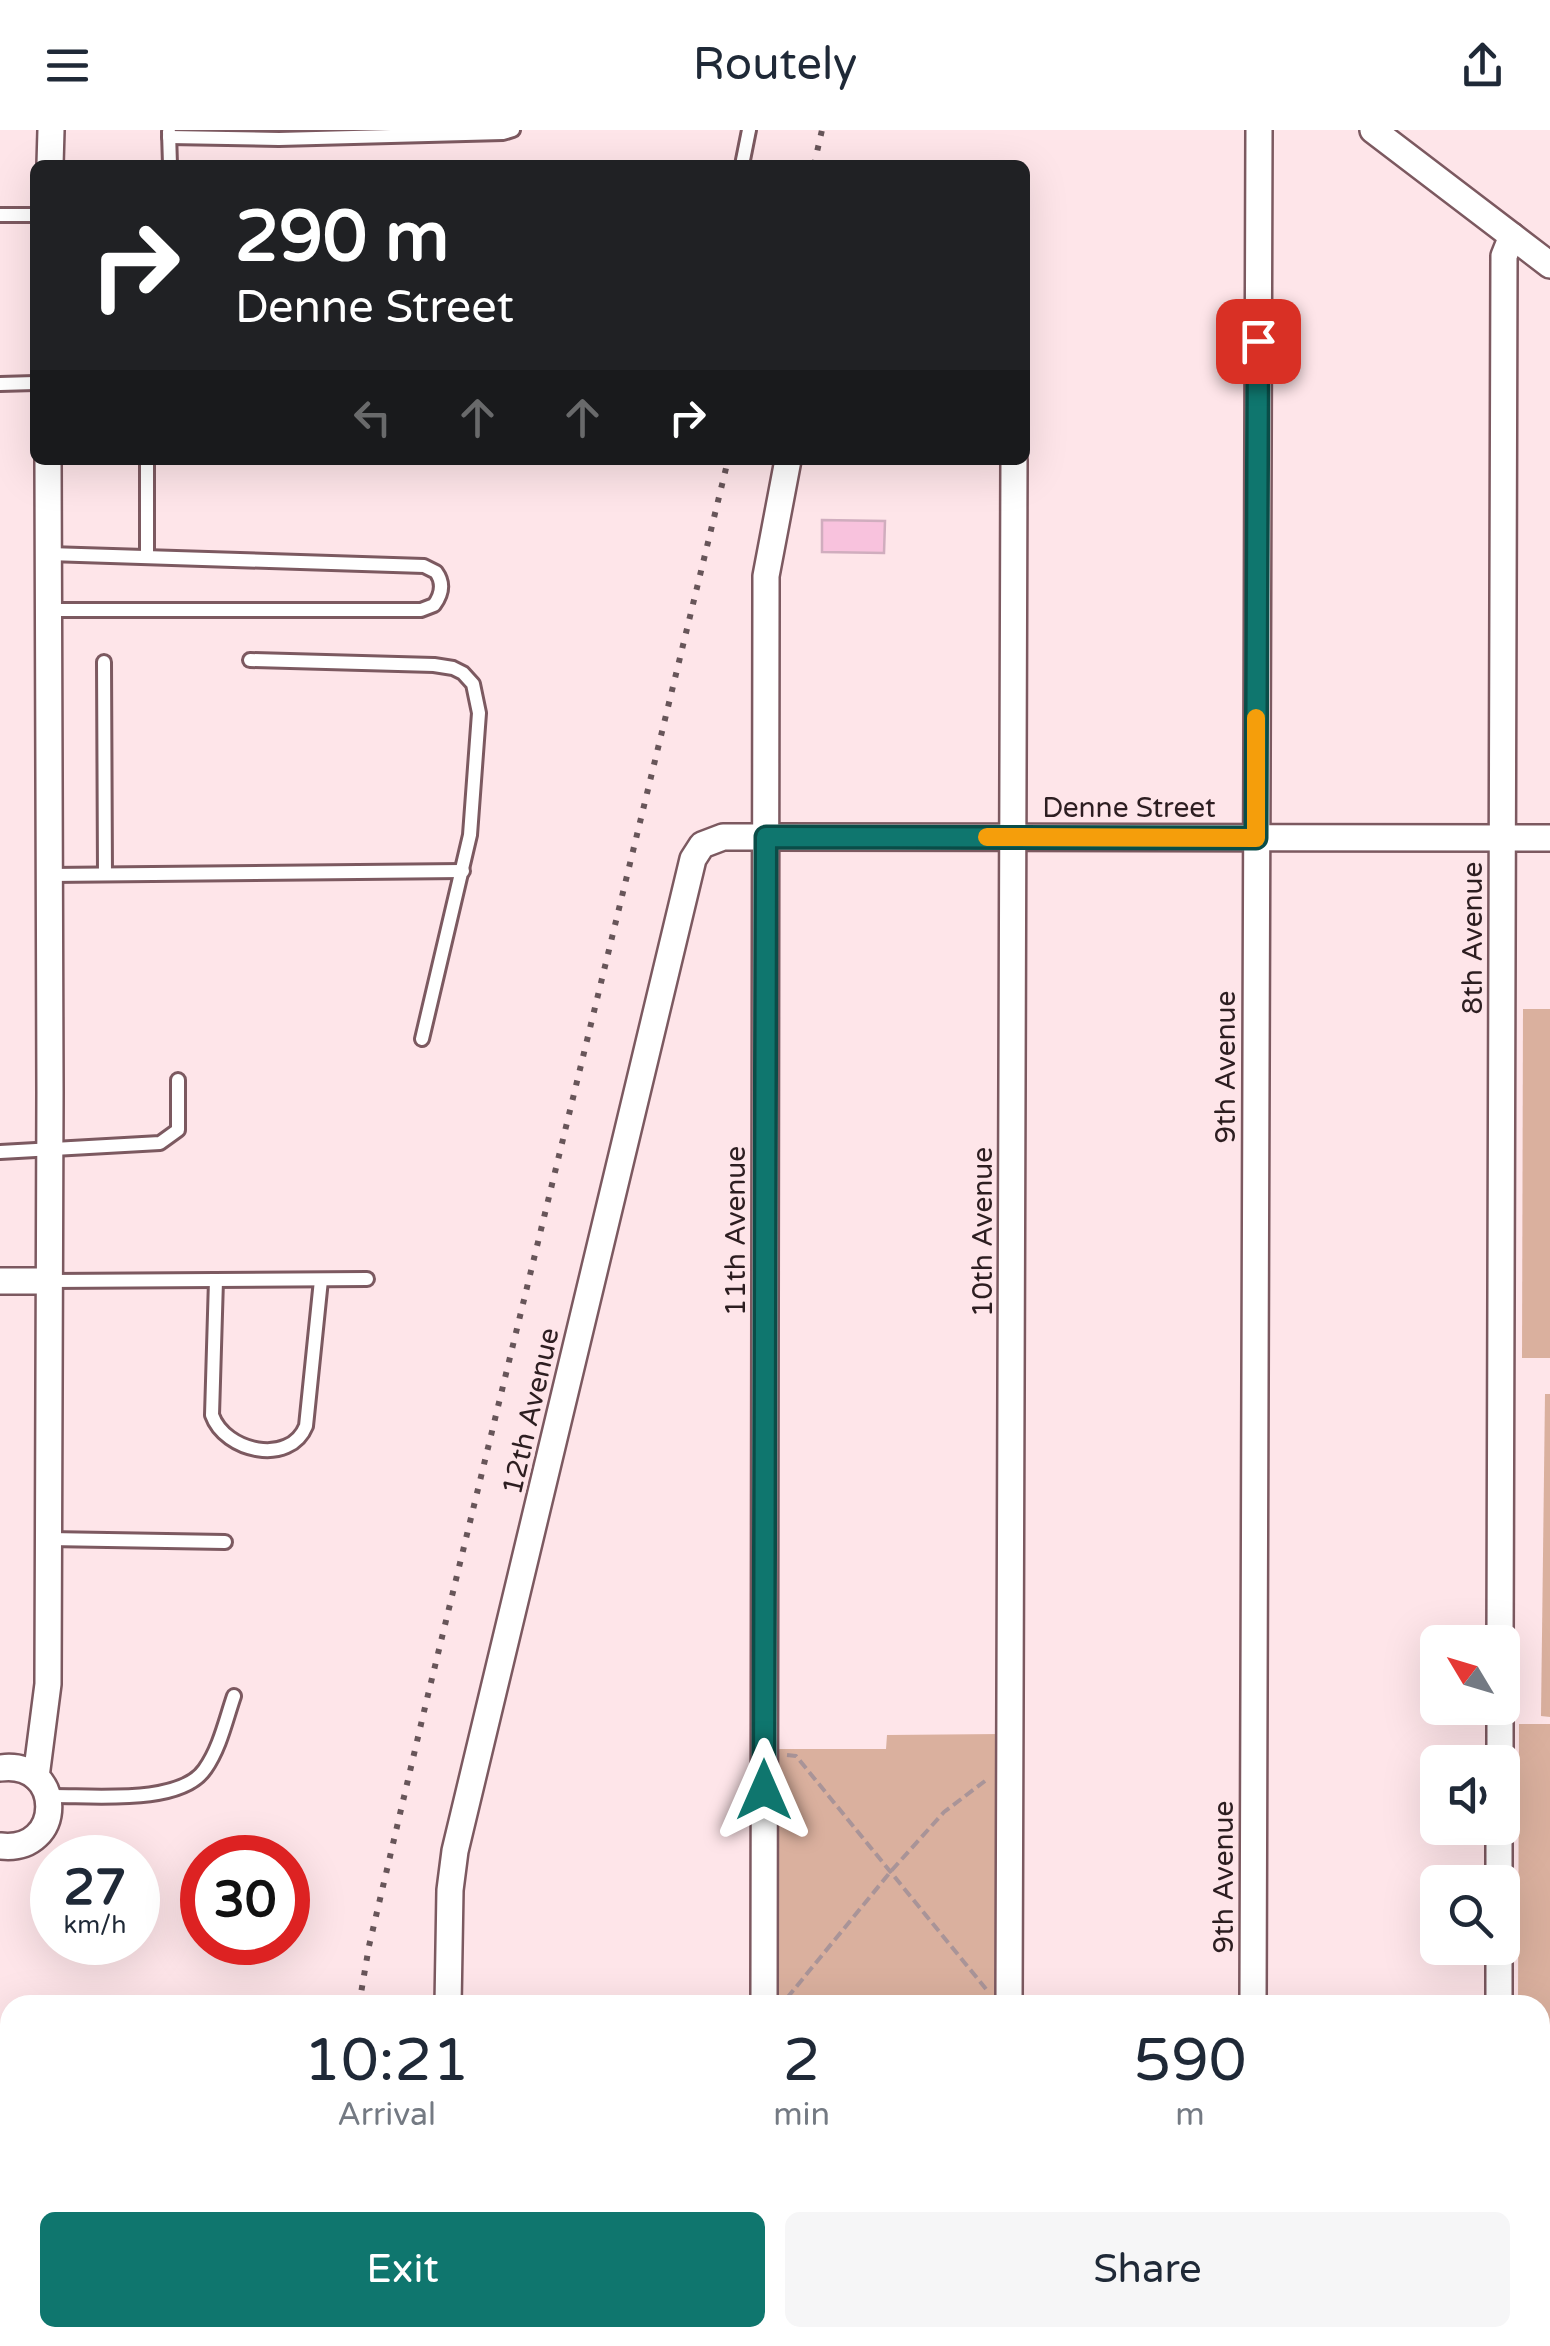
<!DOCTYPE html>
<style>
body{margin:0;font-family:"Varela Round",sans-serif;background:#f6f6f7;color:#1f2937;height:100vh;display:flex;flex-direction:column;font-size:38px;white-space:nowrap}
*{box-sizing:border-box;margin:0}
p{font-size:32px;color:#747a83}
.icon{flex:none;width:55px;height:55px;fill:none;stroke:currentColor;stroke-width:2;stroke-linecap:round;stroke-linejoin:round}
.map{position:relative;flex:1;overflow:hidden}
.sheet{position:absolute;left:0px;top:1865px;width:1550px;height:352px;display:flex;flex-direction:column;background:#fff;border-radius:30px 30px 0 0;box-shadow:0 10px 40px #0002}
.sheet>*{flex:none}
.hud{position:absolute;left:30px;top:30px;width:1000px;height:305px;border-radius:15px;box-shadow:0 10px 40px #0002;background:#202124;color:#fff;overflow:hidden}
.needle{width:65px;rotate:308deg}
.tools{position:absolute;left:1420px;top:1495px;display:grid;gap:20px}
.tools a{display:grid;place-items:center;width:100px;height:100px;border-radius:15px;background:#fff;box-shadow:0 10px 40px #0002;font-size:50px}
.speed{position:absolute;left:30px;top:1705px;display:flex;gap:20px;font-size:50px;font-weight:700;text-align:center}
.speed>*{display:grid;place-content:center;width:130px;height:130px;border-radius:50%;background:#fff;box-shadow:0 10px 40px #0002;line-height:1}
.speed small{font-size:25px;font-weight:400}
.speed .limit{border:15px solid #d22;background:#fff;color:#111}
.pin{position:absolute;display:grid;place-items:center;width:85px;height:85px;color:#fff;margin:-42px;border-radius:20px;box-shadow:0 5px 15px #0006}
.me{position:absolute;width:110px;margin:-55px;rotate:0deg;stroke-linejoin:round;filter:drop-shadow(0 0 8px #0008)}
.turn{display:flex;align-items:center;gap:35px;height:210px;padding:0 40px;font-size:45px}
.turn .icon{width:130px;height:130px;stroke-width:2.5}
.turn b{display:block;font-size:70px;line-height:85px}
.lanes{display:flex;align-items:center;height:95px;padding:0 40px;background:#0003;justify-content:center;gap:50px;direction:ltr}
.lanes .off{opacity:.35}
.eta{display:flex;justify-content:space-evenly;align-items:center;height:170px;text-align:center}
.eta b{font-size:60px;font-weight:600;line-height:70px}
.button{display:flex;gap:20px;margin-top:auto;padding:20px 40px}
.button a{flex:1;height:115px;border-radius:15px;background:#0f766e;color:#fff;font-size:40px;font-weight:600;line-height:115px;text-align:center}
.button a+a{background:#f6f6f7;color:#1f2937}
header{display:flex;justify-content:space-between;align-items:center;height:130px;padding:0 40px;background:#fff;font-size:45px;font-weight:600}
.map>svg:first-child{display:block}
.green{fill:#dab09e}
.building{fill:#f8c2dd;stroke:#d0adbe;stroke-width:2.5}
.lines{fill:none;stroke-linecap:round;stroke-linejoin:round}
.lane-casing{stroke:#7c5960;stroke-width:18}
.street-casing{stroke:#7c5960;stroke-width:30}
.path{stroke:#a99498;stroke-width:4;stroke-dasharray:10 5;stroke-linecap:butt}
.lane{stroke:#fff;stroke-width:12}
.street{stroke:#fff;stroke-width:25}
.rail{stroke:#675559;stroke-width:6;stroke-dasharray:5 10;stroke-linecap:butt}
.route-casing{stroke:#0a4d48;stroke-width:25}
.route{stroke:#0f766e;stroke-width:18}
.slow{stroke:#f59e0b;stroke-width:18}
.labels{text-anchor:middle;stroke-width:8;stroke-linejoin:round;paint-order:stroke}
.street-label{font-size:28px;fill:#2d1e21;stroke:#fee5e9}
</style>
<header><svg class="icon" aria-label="menu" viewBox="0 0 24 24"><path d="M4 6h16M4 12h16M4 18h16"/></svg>Routely<svg class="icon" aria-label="share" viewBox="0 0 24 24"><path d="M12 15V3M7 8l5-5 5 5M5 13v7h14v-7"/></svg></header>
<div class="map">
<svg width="1550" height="2216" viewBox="0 0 1550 2216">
<rect width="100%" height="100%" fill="#fee5e9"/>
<g class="green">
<polygon points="1523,879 1550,879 1550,1228 1522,1228"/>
<polygon points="1545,1264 1550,1264 1550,1587 1541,1586"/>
<polygon points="1519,1594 1550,1594 1550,2033 1540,2033 1540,1875 1518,1875"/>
<polygon points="1001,1604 1001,1875 774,1875 774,1619 886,1619 887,1605"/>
<rect x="470" y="2208" width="1007" height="8"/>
</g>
<polygon class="building" points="822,390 885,391 884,423 822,422"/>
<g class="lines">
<defs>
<g id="lane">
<polyline points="169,2 170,35"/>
<polyline points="169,7 279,9 503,3 513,0"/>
<polyline points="742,35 749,0"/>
<polyline points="0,85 35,85"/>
<polyline points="0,254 35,253"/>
<polyline points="147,330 147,427"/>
<path d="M49 480H421L434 475C442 464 444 453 436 442L424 436 49 424"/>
<polyline points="250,530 434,535 453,538 463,543 473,554 479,583 470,705 422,909"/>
<polyline points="104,532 105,744"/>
<polyline points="50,745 463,741"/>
<polyline points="0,1022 160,1013 178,1000 178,950"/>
<path d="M216 1150 212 1285C225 1322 290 1336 306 1296L321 1150"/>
<polyline points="50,1151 367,1149"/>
<polyline points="49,1409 225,1412"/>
<path d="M48 1666C89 1665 180 1676 205 1639 220 1618 226 1589 234 1566"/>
</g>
<g id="street">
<polyline points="1373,0 1550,135"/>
<polyline points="50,35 51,0"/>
<polyline points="0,1151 50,1151"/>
<polyline points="1500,1512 1504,126 1512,106"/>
<polyline points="1500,1632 1500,1578"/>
<path d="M0 1638C65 1629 65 1724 0 1716"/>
<polyline points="36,1647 48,1554 50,962 48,330"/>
<polyline points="1499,1752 1499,1698"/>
<polyline points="448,1875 450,1760 455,1721 693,729 702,715 723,707 1550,708"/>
<polyline points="764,1875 766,467 766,446 788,330"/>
<polyline points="1009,1875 1014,330"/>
<polyline points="1253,1875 1259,0"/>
<polyline points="1499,1875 1499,1818"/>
<polyline points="1540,2053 1550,2053"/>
<polyline points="442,2216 442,2208"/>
<polyline points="1498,2216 1498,2208"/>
</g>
</defs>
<use href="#lane" class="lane-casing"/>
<use href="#street" class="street-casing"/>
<g class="path">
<polyline points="787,1625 796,1626 986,1859"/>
<polyline points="787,1868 892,1740 944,1682 985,1651"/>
</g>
<use href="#lane" class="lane"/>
<use href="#street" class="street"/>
<g class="rail">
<polyline points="814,35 822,0"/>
<polyline points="359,1875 369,1816 426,1573 728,330"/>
<polyline points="0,2108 10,2119"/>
<polyline points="88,2208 94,2216"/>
<polyline points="335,2216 335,2208"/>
</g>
</g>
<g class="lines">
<defs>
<polyline id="route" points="764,1660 766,707 1256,708 1258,211"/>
</defs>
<use href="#route" class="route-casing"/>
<use href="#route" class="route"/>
<polyline class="slow" points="987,707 1256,708 1256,588"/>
</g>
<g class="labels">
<g class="street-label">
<text x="1129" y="687">Denne Street</text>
<text transform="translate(1472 808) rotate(-90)" y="10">8th Avenue</text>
<text transform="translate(1225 937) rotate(-90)" y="10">9th Avenue</text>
<text transform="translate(735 1101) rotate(-90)" y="10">11th Avenue</text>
<text transform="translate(982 1102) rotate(-90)" y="10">10th Avenue</text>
<text transform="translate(530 1281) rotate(-77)" y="10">12th Avenue</text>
<text transform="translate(1223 1747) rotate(-90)" y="10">9th Avenue</text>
</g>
</g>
</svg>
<div class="tools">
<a><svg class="needle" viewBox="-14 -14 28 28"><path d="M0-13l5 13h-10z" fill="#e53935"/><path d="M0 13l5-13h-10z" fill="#747a83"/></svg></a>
<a><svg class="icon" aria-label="sound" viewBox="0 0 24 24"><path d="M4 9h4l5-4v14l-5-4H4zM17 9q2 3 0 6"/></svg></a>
<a><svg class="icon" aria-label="search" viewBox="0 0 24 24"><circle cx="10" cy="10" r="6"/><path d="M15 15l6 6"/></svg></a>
</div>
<div class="speed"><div>27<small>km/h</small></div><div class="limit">30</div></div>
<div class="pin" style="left:1258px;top:211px;background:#d93025"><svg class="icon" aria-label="arrive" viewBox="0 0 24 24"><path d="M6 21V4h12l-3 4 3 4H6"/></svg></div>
<svg class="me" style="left:764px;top:1660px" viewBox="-20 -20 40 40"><path d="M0-17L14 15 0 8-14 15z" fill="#0f766e" stroke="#fff" stroke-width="4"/></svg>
<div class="hud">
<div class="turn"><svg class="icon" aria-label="right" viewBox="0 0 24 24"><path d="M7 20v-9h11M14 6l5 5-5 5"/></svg><div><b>290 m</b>Denne Street</div></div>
<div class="lanes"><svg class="icon off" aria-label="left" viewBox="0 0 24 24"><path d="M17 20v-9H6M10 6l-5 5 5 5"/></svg><svg class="icon off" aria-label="ahead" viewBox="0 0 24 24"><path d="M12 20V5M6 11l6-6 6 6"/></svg><svg class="icon off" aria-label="ahead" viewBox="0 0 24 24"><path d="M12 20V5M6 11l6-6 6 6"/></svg><svg class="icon" aria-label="right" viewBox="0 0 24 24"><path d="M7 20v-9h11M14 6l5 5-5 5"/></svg></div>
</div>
<section class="sheet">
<div class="eta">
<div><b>10:21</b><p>Arrival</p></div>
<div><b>2</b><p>min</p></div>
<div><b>590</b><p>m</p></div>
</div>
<div class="button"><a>Exit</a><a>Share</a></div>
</section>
</div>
